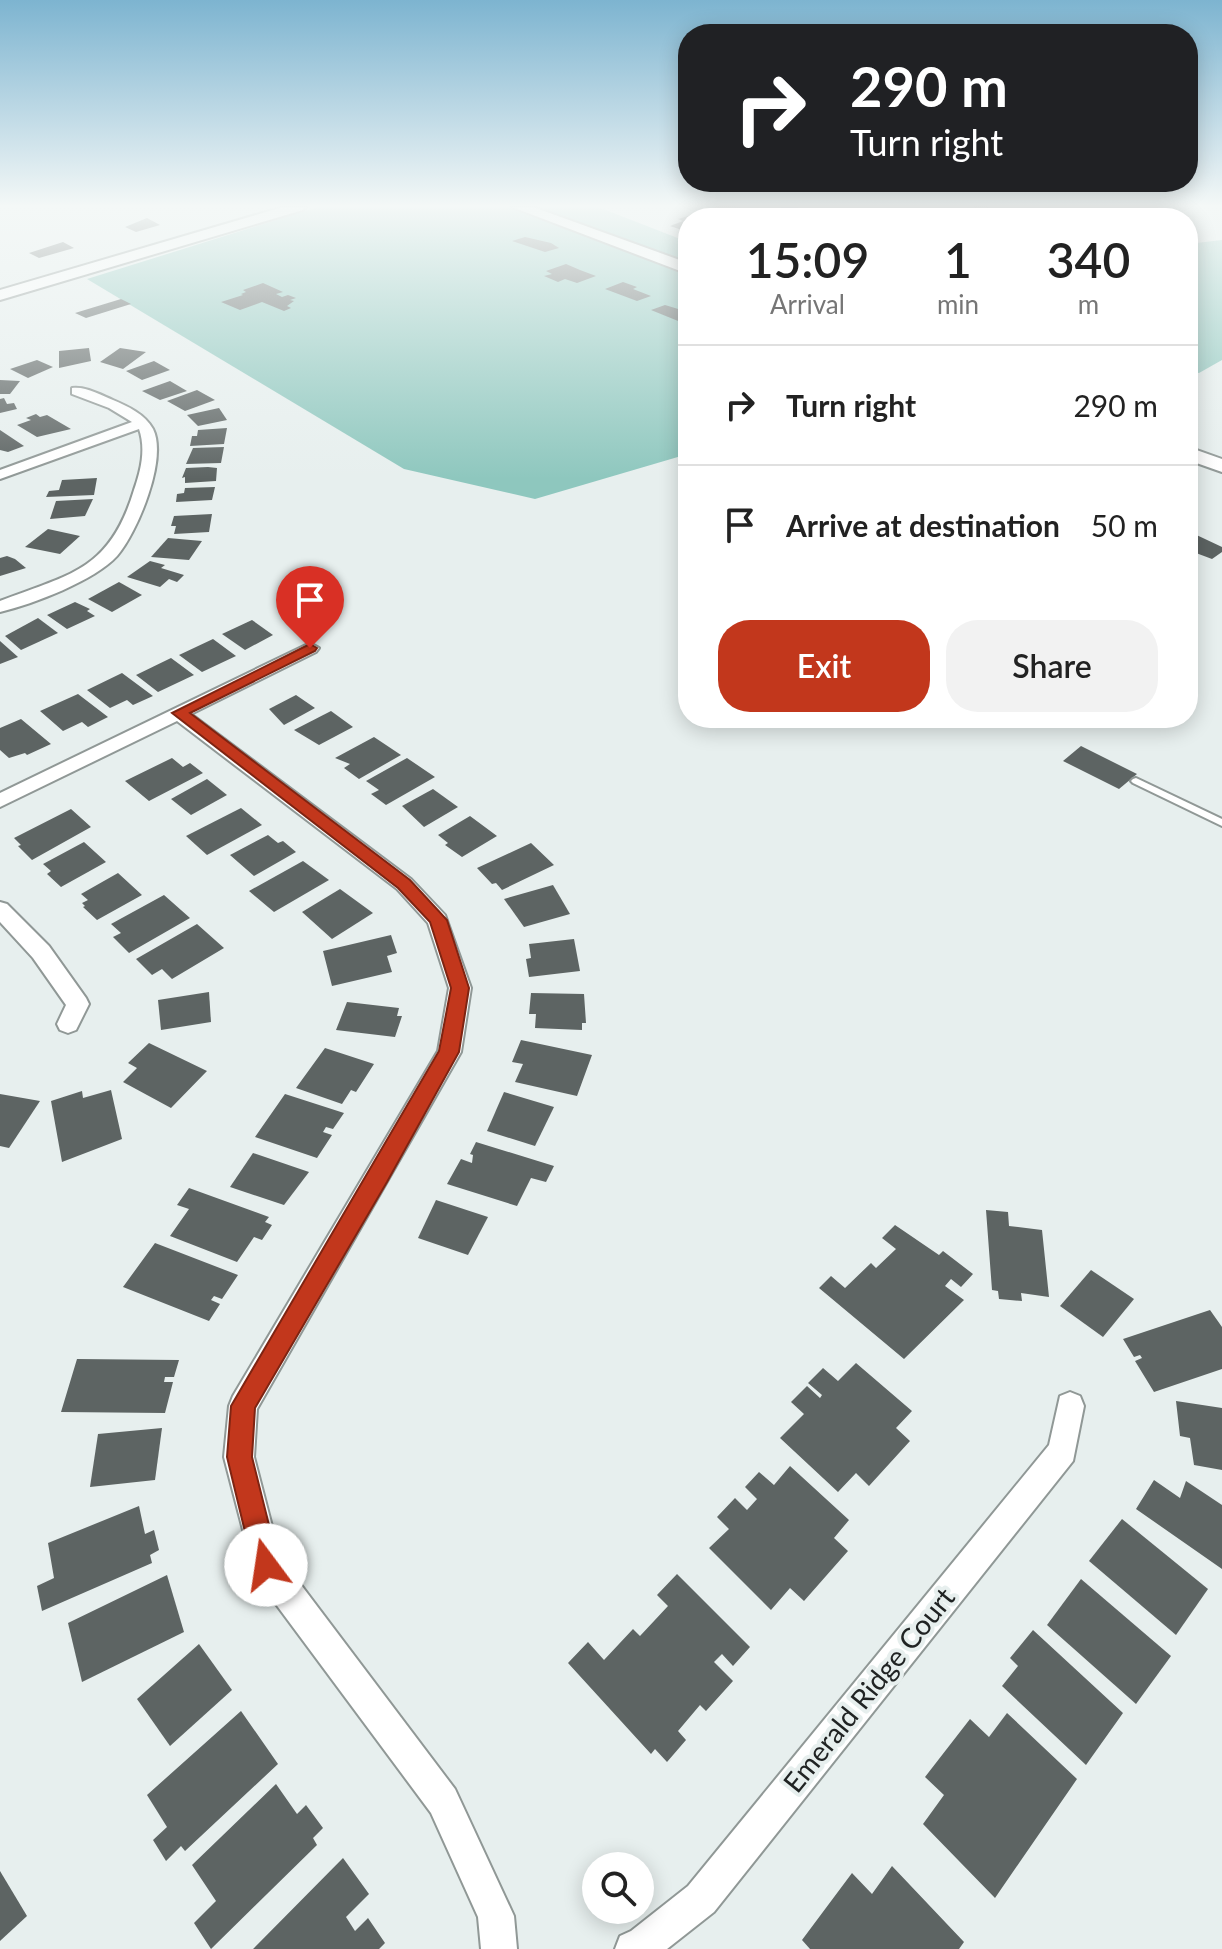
<!DOCTYPE html>
<style>
body{margin:0;font-family:Lato,sans-serif;background:#f2f2f2;color:#222;height:100vh;display:flex;flex-direction:column;font-size:30px;white-space:nowrap}
*{box-sizing:border-box;margin:0}
p{font-size:26px;color:#767676}
.icon{flex:none;width:44px;height:44px;fill:none;stroke:currentColor;stroke-width:2;stroke-linecap:round;stroke-linejoin:round}
.map{position:relative;flex:1;overflow:hidden}
.drawer{position:absolute;left:678px;top:208px;width:520px;height:520px;display:flex;flex-direction:column;background:#fff;border-radius:32px;box-shadow:0 4px 20px #0003}
.drawer>*{flex:none}
.hud{position:absolute;left:678px;top:24px;width:520px;height:168px;border-radius:32px;box-shadow:0 4px 20px #0003;background:#202124;color:#fff;overflow:hidden}
.tools{position:absolute;left:582px;top:1852px;display:grid;gap:16px}
.tools a{display:grid;place-items:center;width:72px;height:72px;border-radius:50%;background:#fff;box-shadow:0 4px 20px #0003;font-size:40px}
.pin{position:absolute;display:grid;place-items:center;width:68px;height:68px;color:#fff;margin:-82px -34px;border-radius:50% 50% 50% 0;rotate:-45deg;box-shadow:0 0 8px #0007}
.pin .icon{rotate:45deg}
.me{position:absolute;width:88px;margin:-44px;rotate:346deg;stroke-linejoin:round;filter:drop-shadow(0 0 6px #0008)}
.turn{display:flex;align-items:center;gap:28px;height:168px;padding:0 40px;font-size:36px}
.turn .icon{width:104px;height:104px;stroke-width:2.5}
.turn b{display:block;font-size:56px;line-height:68px}
.eta{display:flex;justify-content:space-evenly;align-items:center;height:136px;text-align:center}
.eta b{font-size:48px;font-weight:600;line-height:56px}
.primary-button{display:flex;gap:16px;margin-top:auto;padding:16px 40px}
.primary-button a{flex:1;height:92px;border-radius:32px;background:#c2371c;color:#fff;font-size:32px;font-weight:600;line-height:92px;text-align:center}
.primary-button a+a{background:#f2f2f2;color:#222}
ul{padding:0;list-style:none}
li{display:flex;align-items:center;gap:24px;height:120px;padding:0 40px;border-top:2px solid #e0e0e0}
li div{flex:1}
li b{display:block;font-size:30px}
li em{font-style:normal}
.map>svg:first-child{display:block}
.forest{fill:#8ec7be}
.building{fill:#5d6463}
.lines{fill:none;stroke-linecap:round;stroke-linejoin:round}
.lane-casing{stroke:#909896;stroke-width:4}
.street-casing{stroke:#909896;stroke-width:4}
.secondary-casing{stroke:#909896;stroke-width:4}
.lane{fill:#fff;fill-rule:evenodd}
.street{fill:#fff;fill-rule:evenodd}
.secondary{fill:#fff;fill-rule:evenodd}
.route{fill:#c2371c;stroke:#7e2412;stroke-width:2}
.labels{text-anchor:middle;stroke-width:8;stroke-linejoin:round;paint-order:stroke}
.near-street-label{font-size:28px;fill:#202323;stroke:#e7efee}
</style>
<div class="map">
<svg width="1222" height="1949" viewBox="0 0 1222 1949">
<rect width="100%" height="100%" fill="#e7efee"/>
<g class="forest">
<polygon points="318,207 598,207 688,242 688,454 535,499 404,469 87,279"/>
<polygon points="1222,240 1222,360 1199,373 1188,371 1188,244"/>
</g>
<g class="building">
<polygon points="782,207 796,207 810,211 797,216 774,209"/>
<polygon points="688,216 688,232 670,226 683,221 678,219"/>
<polygon points="147,218 160,225 136,232 125,227"/>
<polygon points="525,237 551,243 559,248 545,252 512,241"/>
<polygon points="63,242 74,248 39,258 29,253"/>
<polygon points="566,264 580,270 596,276 577,283 565,279 558,282 544,276 552,274 546,271"/>
<polygon points="623,282 637,287 633,289 651,296 637,301 605,289"/>
<polygon points="263,283 283,292 276,294 282,297 288,295 296,298 290,300 294,301 287,306 291,308 284,311 262,302 240,310 221,302 243,295 241,294 246,292 243,290"/>
<polygon points="121,299 131,304 86,318 75,313"/>
<polygon points="665,305 688,312 688,325 651,310"/>
<polygon points="89,348 91,361 59,368 59,351"/>
<polygon points="120,348 146,352 123,369 100,362"/>
<polygon points="37,360 53,367 28,378 10,369"/>
<polygon points="154,361 170,370 142,380 126,371"/>
<polygon points="0,380 20,381 10,394 0,394"/>
<polygon points="170,381 187,391 160,400 142,391"/>
<polygon points="197,390 215,400 185,411 167,401"/>
<polygon points="4,398 7,404 14,403 17,409 0,413 0,399"/>
<polygon points="219,408 227,420 198,426 187,415"/>
<polygon points="36,414 40,417 47,415 71,429 37,437 17,425 31,420 26,418"/>
<polygon points="227,428 224,444 190,446 192,436 197,436 198,430"/>
<polygon points="0,430 24,446 8,452 0,450"/>
<polygon points="224,447 221,463 186,464 193,448"/>
<polygon points="208,467 217,468 216,481 185,483 185,477 182,478 186,468"/>
<polygon points="97,478 94,495 46,497 49,491 59,490 62,480"/>
<polygon points="215,487 212,500 176,502 177,494 184,493 185,488"/>
<polygon points="93,499 85,516 50,519 56,501"/>
<polygon points="212,514 209,532 174,534 176,526 171,526 174,516"/>
<polygon points="48,529 80,536 60,554 25,547"/>
<polygon points="1188,531 1222,547 1222,552 1212,559 1188,550"/>
<polygon points="168,538 202,541 189,560 151,557"/>
<polygon points="7,556 15,559 26,568 0,576 0,558"/>
<polygon points="150,561 165,565 161,568 184,575 177,582 169,579 160,587 127,577"/>
<polygon points="119,582 142,595 112,612 88,599"/>
<polygon points="75,602 90,609 87,611 95,616 67,629 47,615"/>
<polygon points="38,618 58,633 21,650 5,636"/>
<polygon points="252,620 273,635 245,650 222,634"/>
<polygon points="213,639 236,656 202,672 179,655"/>
<polygon points="0,641 18,657 0,664"/>
<polygon points="171,658 194,675 158,692 136,675"/>
<polygon points="122,673 153,696 133,705 127,700 110,708 87,690"/>
<polygon points="78,694 108,717 88,727 82,722 63,731 40,711"/>
<polygon points="296,695 315,708 284,725 269,709"/>
<polygon points="331,711 353,727 319,745 294,730"/>
<polygon points="21,719 51,744 27,755 25,753 9,758 0,750 0,728"/>
<polygon points="374,737 401,755 359,779 344,768 350,764 335,758"/>
<polygon points="1081,746 1137,774 1119,789 1063,761"/>
<polygon points="172,758 183,767 190,763 203,773 149,801 125,781"/>
<polygon points="407,758 435,777 386,805 371,794 379,790 366,781"/>
<polygon points="207,779 227,795 191,815 171,799"/>
<polygon points="433,789 458,807 424,827 402,806"/>
<polygon points="241,808 262,825 207,855 186,836"/>
<polygon points="71,809 91,827 32,860 18,846 21,845 14,838"/>
<polygon points="470,816 497,836 462,857 445,845 448,843 438,835"/>
<polygon points="268,835 278,843 283,841 296,852 254,876 230,855"/>
<polygon points="84,842 106,862 61,887 47,874 51,871 43,864"/>
<polygon points="531,843 554,865 502,890 496,883 492,884 477,868"/>
<polygon points="303,861 329,880 274,912 249,891"/>
<polygon points="118,873 142,895 97,920 83,907 85,906 82,903 88,900 81,894"/>
<polygon points="553,885 570,914 524,927 504,899"/>
<polygon points="340,889 373,913 332,939 302,912"/>
<polygon points="164,895 190,918 129,953 113,937 121,933 111,924"/>
<polygon points="197,924 224,948 172,979 162,969 152,975 136,959"/>
<polygon points="391,935 397,953 387,956 392,972 332,986 323,951"/>
<polygon points="574,939 580,971 529,977 526,959 531,958 529,944"/>
<polygon points="209,992 211,1022 161,1030 158,1000"/>
<polygon points="531,993 584,994 586,1023 582,1023 582,1030 535,1028 536,1014 529,1014"/>
<polygon points="347,1002 399,1008 397,1016 402,1016 395,1037 336,1030"/>
<polygon points="521,1040 592,1055 577,1096 515,1082 523,1064 512,1062"/>
<polygon points="149,1043 207,1071 171,1108 123,1082 137,1068 128,1063"/>
<polygon points="325,1048 374,1064 356,1092 351,1090 342,1104 296,1088"/>
<polygon points="111,1090 122,1139 62,1162 51,1101 82,1091 83,1098"/>
<polygon points="504,1092 554,1107 535,1146 487,1131"/>
<polygon points="0,1094 40,1101 9,1148 0,1146"/>
<polygon points="285,1094 344,1113 333,1129 326,1127 323,1132 332,1135 317,1158 255,1137"/>
<polygon points="476,1142 554,1166 546,1182 531,1178 517,1206 447,1184 461,1159 472,1163 473,1155 470,1154"/>
<polygon points="253,1153 309,1172 284,1205 230,1187"/>
<polygon points="189,1188 269,1217 265,1222 272,1225 262,1240 254,1237 237,1262 170,1236 189,1209 177,1205"/>
<polygon points="436,1200 488,1217 468,1255 418,1238"/>
<polygon points="986,1210 1008,1212 1009,1226 1042,1230 1049,1297 1021,1293 1022,1301 999,1299 998,1291 992,1290"/>
<polygon points="895,1225 939,1255 943,1251 973,1274 961,1287 951,1279 945,1286 964,1300 904,1359 819,1288 831,1276 845,1288 871,1263 876,1268 896,1249 882,1238"/>
<polygon points="155,1243 238,1275 222,1299 214,1296 211,1300 220,1304 209,1321 123,1287"/>
<polygon points="1091,1270 1134,1299 1103,1337 1060,1306"/>
<polygon points="1210,1310 1222,1327 1222,1369 1154,1392 1135,1361 1142,1358 1140,1355 1134,1357 1123,1339"/>
<polygon points="77,1359 179,1360 174,1377 165,1377 164,1382 173,1382 165,1413 61,1412"/>
<polygon points="856,1363 912,1411 896,1428 910,1441 869,1486 856,1473 838,1492 780,1438 804,1414 791,1402 807,1386 820,1398 822,1395 808,1383 823,1368 838,1381"/>
<polygon points="1176,1401 1222,1408 1222,1470 1194,1465 1190,1438 1180,1436"/>
<polygon points="162,1428 155,1480 90,1487 98,1434"/>
<polygon points="790,1466 849,1520 834,1538 848,1551 804,1601 790,1588 771,1610 709,1548 729,1529 717,1517 735,1498 747,1510 757,1499 745,1487 759,1472 774,1485"/>
<polygon points="1154,1480 1180,1498 1186,1481 1222,1505 1222,1569 1136,1509"/>
<polygon points="139,1506 145,1534 154,1530 159,1550 150,1555 152,1563 42,1611 37,1586 54,1578 48,1543"/>
<polygon points="1122,1519 1208,1589 1176,1635 1089,1561"/>
<polygon points="677,1574 750,1647 733,1666 722,1654 714,1662 733,1681 706,1711 700,1705 678,1731 686,1740 667,1762 655,1749 651,1754 568,1663 588,1642 604,1660 633,1629 640,1636 668,1606 657,1595"/>
<polygon points="167,1575 184,1632 82,1682 68,1623"/>
<polygon points="1081,1579 1171,1656 1136,1704 1047,1625"/>
<polygon points="1033,1630 1123,1713 1086,1765 1002,1686 1018,1666 1010,1658"/>
<polygon points="199,1644 232,1690 170,1746 137,1699"/>
<polygon points="241,1711 278,1764 185,1851 181,1846 166,1861 153,1840 167,1827 147,1795"/>
<polygon points="1007,1713 1077,1779 995,1898 923,1824 944,1795 925,1777 970,1719 989,1737"/>
<polygon points="276,1784 297,1814 306,1805 323,1828 313,1838 317,1845 211,1949 194,1923 216,1901 192,1865"/>
<polygon points="343,1858 369,1894 346,1917 355,1931 368,1918 385,1943 379,1949 253,1949"/>
<polygon points="892,1866 964,1942 959,1949 810,1949 802,1940 852,1873 872,1894"/>
<polygon points="0,1871 27,1916 0,1941"/>
</g>
<g class="lines">
<defs>
<polygon id="lane" points="1136,778 1222,819 1222,826 1133,783 1131,781 1133,779"/>
<g id="street">
<polygon points="717,207 732,207 765,218 749,218"/>
<polygon points="976,207 986,207 987,218 977,218"/>
<path d="M72 388C85 386 101 395 113 400 127 406 145 414 153 429 168 459 137 533 117 556 94 581 33 604 0 612V601C71 574 110 570 134 490 141 470 146 449 139 429L0 479V470L132 422 109 408 72 394Z"/>
<polygon points="310,643 319,648 316,652 191,714 411,879 445,915 471,988 461,1052 257,1409 254,1457 280,1557 455,1789 514,1916 517,1949 481,1949 478,1917 431,1813 255,1576 224,1457 229,1406 233,1396 438,1051 449,988 428,923 397,889 177,721 0,807 0,793"/>
<polygon points="0,902 7,904 49,946 86,998 89,1004 76,1030 68,1033 60,1030 57,1024 66,1005 33,958 0,922"/>
<polygon points="1070,1392 1080,1396 1084,1406 1073,1461 714,1912 667,1949 615,1949 620,1936 631,1931 688,1886 1049,1445 1060,1396"/>
</g>
<g id="secondary">
<polygon points="283,207 306,207 303,210 0,300 0,290"/>
<polygon points="512,207 533,207 688,263 688,274"/>
<polygon points="1188,447 1222,459 1222,472 1188,460"/>
</g>
</defs>
<use href="#lane" class="lane-casing"/>
<use href="#street" class="street-casing"/>
<use href="#secondary" class="secondary-casing"/>
<use href="#lane" class="lane"/>
<use href="#street" class="street"/>
<use href="#secondary" class="secondary"/>
</g>
<linearGradient id="sky" x2="0" y2="1"><stop stop-color="#7db4d0"/><stop offset="0.43" stop-color="#f4f8f7"/><stop offset="1" stop-color="#f4f8f7" stop-opacity="0"/></linearGradient>
<rect width="1222" height="479" fill="url(#sky)"/>
<polygon class="route" points="310,644 317,648 315,651 190,713 410,880 447,920 469,988 459,1052 387,1182 255,1408 252,1457 279,1565 275,1574 266,1578 257,1574 253,1565 227,1457 231,1406 439,1051 451,988 430,922 398,888 172,713"/>
<g class="labels">
<g class="near-street-label">
<text transform="translate(869 1690) rotate(-51)" y="10">Emerald Ridge Court</text>
</g>
</g>
</svg>
<div class="tools">
<a><svg class="icon" aria-label="search" viewBox="0 0 24 24"><circle cx="10" cy="10" r="6"/><path d="M15 15l6 6"/></svg></a>
</div>
<div class="pin" style="left:310px;top:648px;background:#d93025"><svg class="icon" aria-label="arrive" viewBox="0 0 24 24"><path d="M6 21V4h12l-3 4 3 4H6"/></svg></div>
<svg class="me" style="left:266px;top:1565px" viewBox="-20 -20 40 40"><circle r="19" fill="#fff"/><path d="M0-13L10 11 0 6-10 11z" fill="#c2371c"/></svg>
<div class="hud">
<div class="turn"><svg class="icon" aria-label="right" viewBox="0 0 24 24"><path d="M7 20v-9h11M14 6l5 5-5 5"/></svg><div><b>290 m</b>Turn right</div></div>
</div>
<section class="drawer">
<div class="eta">
<div><b>15:09</b><p>Arrival</p></div>
<div><b>1</b><p>min</p></div>
<div><b>340</b><p>m</p></div>
</div>
<ul>
<li><svg class="icon" aria-label="right" viewBox="0 0 24 24"><path d="M7 20v-9h11M14 6l5 5-5 5"/></svg><div><b>Turn right</b></div><em>290 m</em></li>
<li><svg class="icon" aria-label="arrive" viewBox="0 0 24 24"><path d="M6 21V4h12l-3 4 3 4H6"/></svg><div><b>Arrive at destination</b></div><em>50 m</em></li>
</ul>
<div class="primary-button"><a>Exit</a><a>Share</a></div>
</section>
</div>
